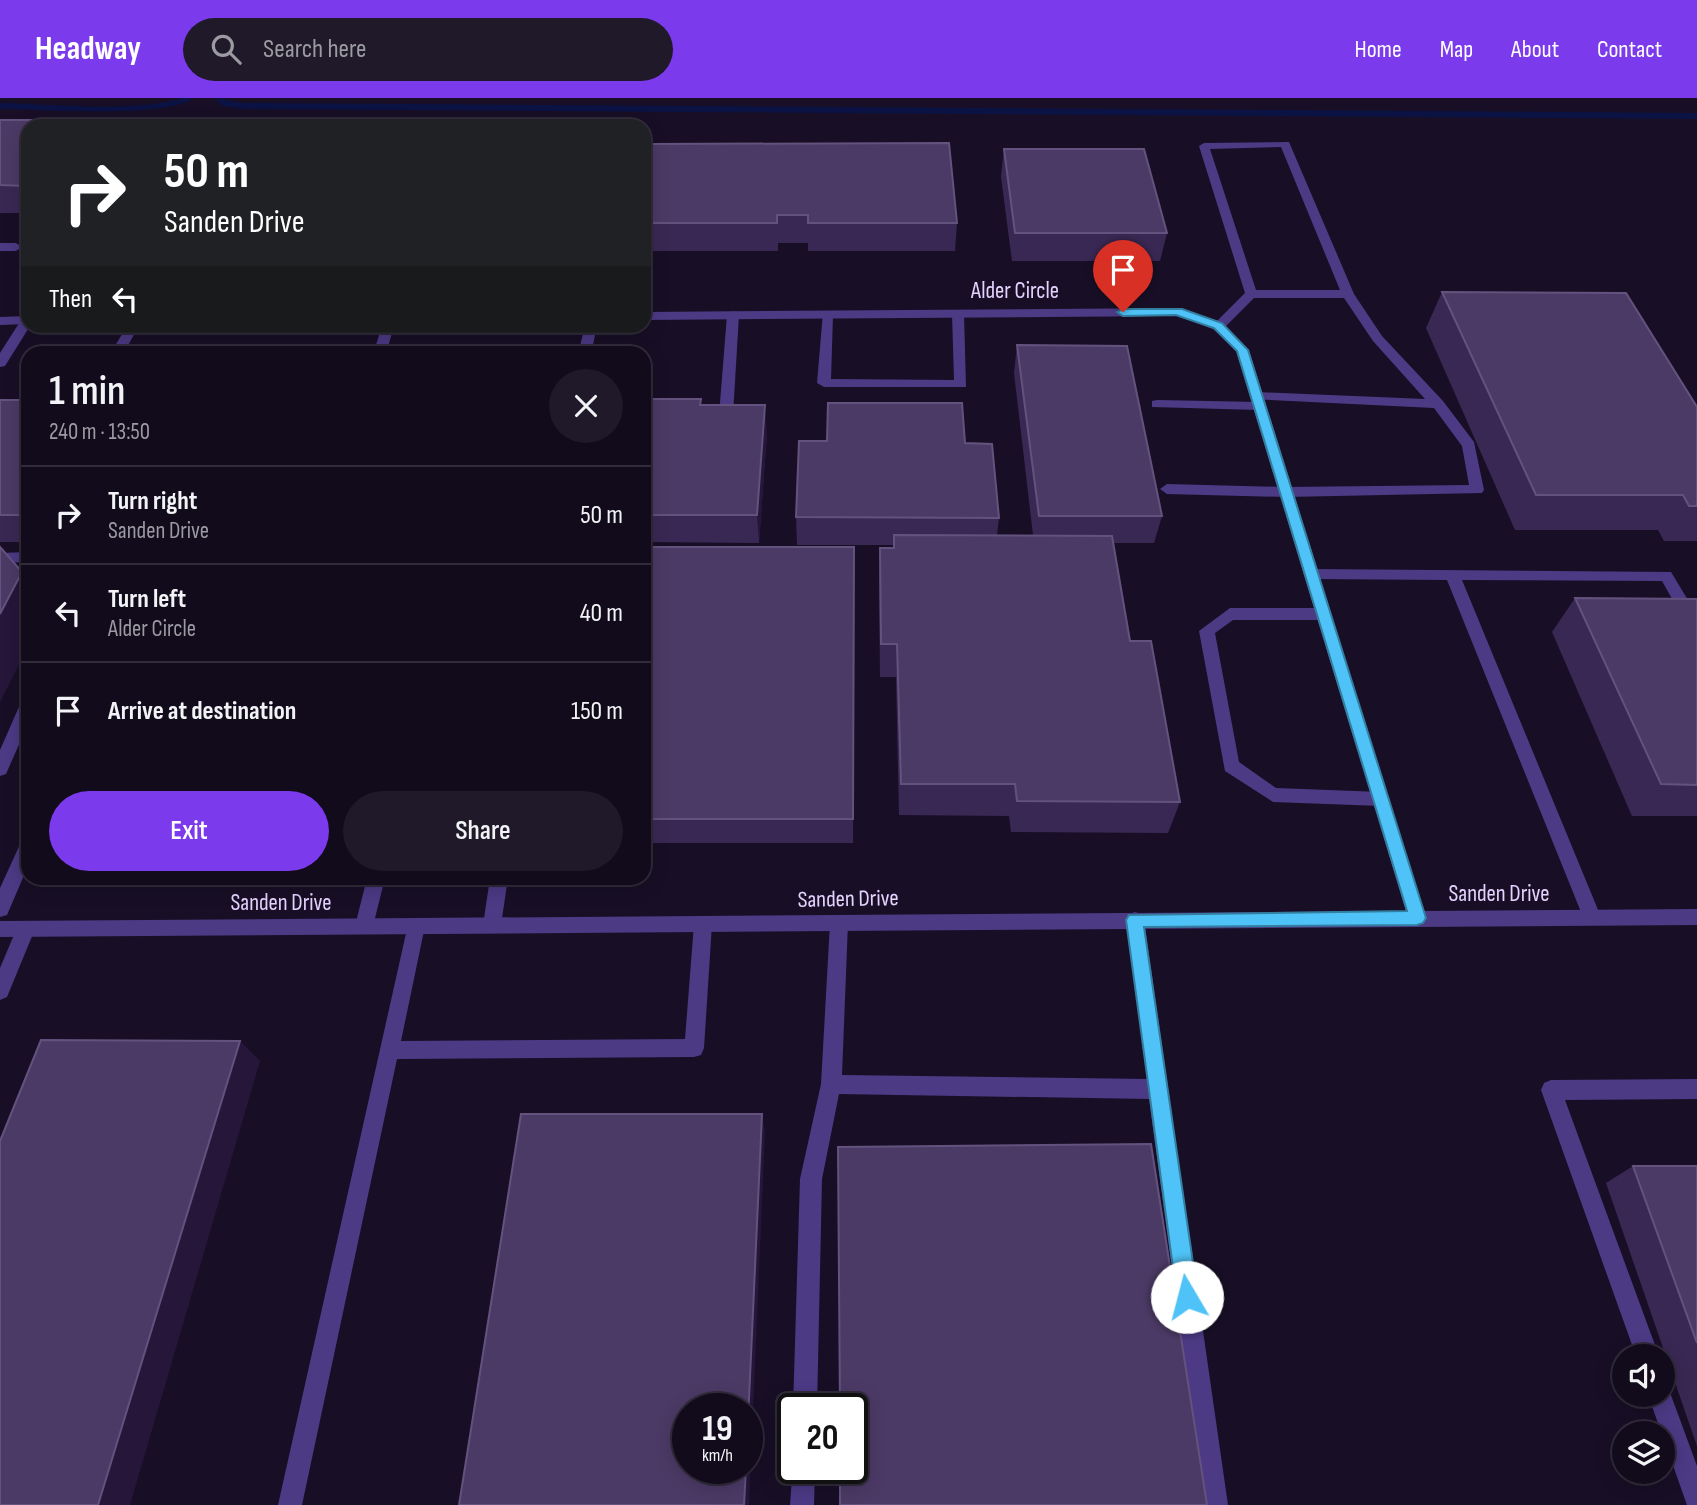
<!DOCTYPE html>
<meta charset="utf-8">
<style>
body{margin:0;font-family:"Sofia Sans Condensed",sans-serif;background:#1f1929;color:#f1f3f6;height:100vh;display:flex;flex-direction:column;font-size:26px;white-space:nowrap}
*{box-sizing:border-box;margin:0}
p{font-size:23px;color:#9c9ba3}
.icon{flex:none;width:38px;height:38px;fill:none;stroke:currentColor;stroke-width:2;stroke-linecap:round;stroke-linejoin:round}
.map{position:relative;flex:1;overflow:hidden}
.details{position:absolute;left:21px;top:248px;width:630px;height:539px;display:flex;flex-direction:column;background:#120b1c;border-radius:21px;box-shadow:0 4px 18px #0003,0 0 0 2px #312b3b}
.details>*{flex:none}
.banner{position:absolute;left:21px;top:21px;width:630px;height:214px;border-radius:21px;box-shadow:0 4px 18px #0003,0 0 0 2px #312b3b;background:#202124;color:#fff;overflow:hidden}
.controls{position:absolute;left:1612px;top:1246px;display:grid;gap:14px}
.controls a{display:grid;place-items:center;width:63px;height:63px;border-radius:50%;background:#120b1c;box-shadow:0 4px 18px #0003,0 0 0 2px #312b3b;font-size:35px}
.speed{position:absolute;left:672px;top:1295px;display:flex;gap:14px;font-size:35px;font-weight:700;text-align:center}
.speed>*{display:grid;place-content:center;width:91px;height:91px;border-radius:50%;background:#120b1c;box-shadow:0 4px 18px #0003,0 0 0 2px #312b3b;line-height:1}
.speed small{font-size:18px;font-weight:400}
.speed .limit{border:4px solid #111;border-radius:10px;background:#fff;color:#111}
.pin{position:absolute;display:grid;place-items:center;width:60px;height:60px;color:#fff;margin:-72px -30px;border-radius:50% 50% 50% 0;rotate:-45deg;box-shadow:0 0 7px #0007}
.pin .icon{rotate:45deg}
.me{position:absolute;width:77px;margin:-38px;rotate:352deg;stroke-linejoin:round;filter:drop-shadow(0 0 5px #0008)}
.turn{display:flex;align-items:center;gap:24px;height:147px;padding:0 28px;font-size:32px}
.turn .icon{width:91px;height:91px;stroke-width:2.5}
.turn b{display:block;font-size:49px;line-height:60px}
.then{display:flex;align-items:center;height:66px;padding:0 28px;background:#0003;gap:14px;font-size:26px}
.round{display:grid;place-items:center;flex:none;width:74px;height:74px;border-radius:37px;background:#1f1929}
.summary{display:flex;align-items:center;justify-content:space-between;height:119px;padding:0 28px}
h1{font-size:42px;font-weight:600;line-height:52px}
.primary-button{display:flex;gap:14px;margin-top:auto;padding:14px 28px}
.primary-button a{flex:1;height:80px;border-radius:42px;background:#7c3aed;color:#fff;font-size:28px;font-weight:600;line-height:80px;text-align:center}
.primary-button a+a{background:#1f1929;color:#f1f3f6}
ul{padding:0;list-style:none}
li{display:flex;align-items:center;gap:21px;height:98px;padding:0 28px;border-top:2px solid #312b3b}
li div{flex:1}
li b{display:block;font-size:26px}
li em{font-style:normal}
header{display:flex;align-items:center;gap:42px;box-sizing:border-box;height:98px;padding:0 35px;background:#7c3aed;color:#fff}
header strong{font-size:33px}
nav{display:flex;gap:38px;margin-inline-start:auto;font-size:24px}
.search{width:490px;height:63px;background:#1f1929;display:flex;align-items:center;gap:18px;box-sizing:border-box;padding:0 24px;border-radius:38px;color:#9c9ba3;font-size:26px}
.map>svg:first-child{display:block}
.lines{fill:none;stroke-linecap:round;stroke-linejoin:round}
.stream{fill:#0a1344;fill-rule:evenodd}
.lane{fill:#4c3a85;fill-rule:evenodd}
.street{fill:#4c3a85;fill-rule:evenodd}
.wall{fill:#3a2854}
.shaded-wall{fill:#25163a}
.building{fill:#4c3a66;stroke:#63527e;stroke-width:2}
.route{fill:#4fc3f7;stroke:#337fa1;stroke-width:2}
.labels{text-anchor:middle;stroke-width:6;stroke-linejoin:round;paint-order:stroke}
.street-label{font-size:23px;fill:#e2d4ff;stroke:#180f26}
</style>
<header>
<strong>Headway</strong>
<div class="search"><svg class="icon" aria-label="search" viewBox="0 0 24 24"><circle cx="10" cy="10" r="6"/><path d="M15 15l6 6"/></svg>Search here</div>
<nav><a>Home</a><a>Map</a><a>About</a><a>Contact</a></nav>
</header>
<div class="map">
<svg width="1697" height="1407" viewBox="0 0 1697 1407">
<rect width="100%" height="100%" fill="#180f26"/>
<g class="lines">
<g class="stream">
<path d="M182 0H194C162 21 42 11 0 11V5C51 6 135 15 182 0Z"/>
<path d="M214 0C224 0 232 4 243 5L1697 15V21L243 11 223 8Z"/>
</g>
<g class="lane">
<path d="M1289 44 1354 196 1382 238 1443 303 1474 344 1484 392 1482 395 1286 399 1167 396 1160 391 1167 386 1286 389 1469 387 1462 348 1434 310 1252 301 1250 298 1257 294 1425 301 1373 243 1344 200H1254L1223 231H1213L1212 228 1245 195 1199 48 1204 45ZM1281 49 1340 192H1256L1210 51Z"/>
<polygon points="0,145 16,145 22,149 16,153 0,153"/>
<polygon points="958,212 964,216 966,289 824,289 817,285 823,214 831,214 833,217 831,281 954,282 952,216"/>
<polygon points="733,213 739,217 733,317 726,321 719,317 727,217"/>
<polygon points="28,218 30,228 5,268 0,269 0,255 23,219"/>
<polygon points="127,228 139,228 123,256 110,256"/>
<polygon points="382,228 394,228 386,256 373,256"/>
<polygon points="585,228 597,228 591,256 578,256"/>
<polygon points="1157,302 1259,304 1266,308 1259,312 1152,309 1152,303"/>
<polygon points="28,454 28,464 0,465 0,455"/>
<polygon points="1311,471 1671,474 1697,517 1697,524 1685,524 1662,483 1462,482 1601,819 1599,825 1592,827 1585,825 1583,819 1447,482 1311,481 1303,476"/>
<polygon points="1230,510 1324,510 1332,516 1324,522 1233,522 1215,535 1239,664 1276,690 1381,694 1387,696 1390,701 1387,706 1381,708 1273,704 1225,673 1199,533"/>
<polygon points="28,601 28,626 6,676 0,678 0,652 22,602"/>
<polygon points="28,739 28,768 7,817 0,819 0,790 22,742"/>
<polygon points="367,780 385,780 373,828 371,834 364,836 357,834 355,828"/>
<polygon points="490,780 508,780 501,827 499,833 492,835 485,833 483,827"/>
<polygon points="1135,814 1142,816 1144,822 1228,1407 1204,1407 1149,1001 839,996 822,1081 817,1311 793,1311 800,1081 821,986 830,825 832,819 839,817 846,819 848,825 842,977 1147,981 1126,822 1128,816"/>
<polygon points="703,818 710,820 712,826 704,950 701,957 694,959 397,961 302,1407 278,1407 409,822 416,820 423,822 425,828 401,943 685,941 694,826 696,820"/>
<polygon points="26,823 33,825 35,831 7,899 0,902 0,870 19,825"/>
<polygon points="1697,981 1697,1001 1565,1002 1659,1258 1636,1258 1541,992 1544,985 1551,982"/>
<polygon points="1662,1286 1668,1289 1697,1368 1697,1407 1687,1407 1648,1297 1662,1297"/>
<polygon points="793,1366 793,1370 815,1370 814,1407 790,1407"/>
</g>
<g class="street">
<polygon points="1178,210 1223,225 1249,252 1424,813 1697,811 1697,827 0,839 0,823 1406,813 1236,253 1213,231 1177,218 644,222 644,214"/>
<polygon points="28,218 28,226 0,227 0,219"/>
</g>
</g>
<g class="wall">
<polygon points="0,22 74,22 77,28 28,28 28,115 0,115"/>
<polygon points="1004,51 1167,135 1160,163 1012,163 1001,79"/>
<polygon points="644,95 957,125 955,153 808,153 808,145 778,145 778,153 644,153"/>
<polygon points="1442,194 1697,309 1697,443 1664,443 1658,432 1515,432 1426,230"/>
<polygon points="1017,247 1162,418 1154,445 1113,445 1130,543 1180,704 1168,735 1011,734 1009,718 899,717 896,579 880,579 879,485 880,450 893,450 893,447 797,447 796,419 965,345 999,420 997,437 1033,437 1014,275"/>
<polygon points="644,301 702,307 767,335 759,445 644,444"/>
<rect x="0" y="302" width="28" height="142"/>
<polygon points="644,449 854,449 853,745 644,745"/>
<polygon points="1575,500 1697,501 1697,718 1632,718 1552,534"/>
<polygon points="1633,1068 1697,1068 1697,1348 1606,1085"/>
</g>
<g class="shaded-wall">
<polygon points="74,22 77,28 69,28"/>
<polygon points="765,307 767,335 759,445 757,417"/>
<polygon points="22,474 28,482 28,549 0,604 0,516"/>
<polygon points="240,943 260,963 130,1407 98,1407"/>
<polygon points="762,1016 765,1034 749,1407 744,1407 746,1370 747,1370 747,1345"/>
</g>
<g class="building">
<polygon points="0,22 74,22 69,28 28,28 28,84 25,88 0,87"/>
<polygon points="949,45 957,125 808,125 808,117 777,117 777,125 644,125 644,95 652,46"/>
<polygon points="1004,51 1144,51 1167,135 1015,135"/>
<polygon points="1442,194 1626,195 1697,309 1697,408 1689,408 1683,397 1536,397"/>
<polygon points="1017,247 1127,248 1162,418 1039,418"/>
<polygon points="644,301 701,301 700,307 765,307 757,417 644,417"/>
<rect x="0" y="302" width="28" height="115"/>
<polygon points="828,305 962,305 965,345 992,346 999,420 796,419 799,343 827,343"/>
<polygon points="894,437 1112,438 1130,543 1151,543 1180,704 1017,703 1015,686 901,686 897,546 881,546 880,450 894,450"/>
<polygon points="0,449 22,474 0,516"/>
<polygon points="644,449 854,449 853,721 644,721"/>
<polygon points="1575,500 1697,501 1697,687 1661,686"/>
<polygon points="41,942 240,943 98,1407 0,1407 0,1043"/>
<polygon points="521,1016 762,1016 747,1345 747,1311 688,1311 688,1370 746,1370 744,1407 459,1407"/>
<polygon points="1151,1046 1207,1407 840,1407 840,1370 852,1370 852,1311 840,1311 838,1049"/>
<polygon points="1633,1068 1697,1068 1697,1245"/>
</g>
<polygon class="route" points="1182,211 1222,225 1248,252 1426,820 1423,825 1417,827 1144,829 1198,1199 1195,1206 1187,1209 1180,1206 1177,1199 1126,822 1129,817 1407,813 1237,253 1214,230 1176,217 1123,218 1117,214 1123,211"/>
<g class="labels">
<g class="street-label">
<text x="1015" y="200">Alder Circle</text>
<text x="1499" y="803">Sanden Drive</text>
<text transform="translate(848 800) rotate(-1)" y="8">Sanden Drive</text>
<text x="281" y="812">Sanden Drive</text>
</g>
</g>
</svg>
<div class="controls">
<a><svg class="icon" aria-label="sound" viewBox="0 0 24 24"><path d="M4 9h4l5-4v14l-5-4H4zM17 9q2 3 0 6"/></svg></a>
<a><svg class="icon" aria-label="layers" viewBox="0 0 24 24"><path d="M12 4l9 5-9 5-9-5zM3 14l9 5 9-5"/></svg></a>
</div>
<div class="speed"><div>19<small>km/h</small></div><div class="limit">20</div></div>
<div class="pin" style="left:1123px;top:214px;background:#d93025"><svg class="icon" aria-label="arrive" viewBox="0 0 24 24"><path d="M6 21V4h12l-3 4 3 4H6"/></svg></div>
<svg class="me" style="left:1187px;top:1199px" viewBox="-20 -20 40 40"><circle r="19" fill="#fff"/><path d="M0-13L10 11 0 6-10 11z" fill="#4fc3f7"/></svg>
<div class="banner">
<div class="turn"><svg class="icon" aria-label="right" viewBox="0 0 24 24"><path d="M7 20v-9h11M14 6l5 5-5 5"/></svg><div><b>50 m</b>Sanden Drive</div></div>
<div class="then">Then<svg class="icon" aria-label="left" viewBox="0 0 24 24"><path d="M17 20v-9H6M10 6l-5 5 5 5"/></svg></div>
</div>
<section class="details">
<div class="summary"><div><h1>1 min</h1><p>240 m · 13:50</p></div><a class="round"><svg class="icon" aria-label="close" viewBox="0 0 24 24"><path d="M6 6l12 12M18 6L6 18"/></svg></a></div>
<ul>
<li><svg class="icon" aria-label="right" viewBox="0 0 24 24"><path d="M7 20v-9h11M14 6l5 5-5 5"/></svg><div><b>Turn right</b><p>Sanden Drive</p></div><em>50 m</em></li>
<li><svg class="icon" aria-label="left" viewBox="0 0 24 24"><path d="M17 20v-9H6M10 6l-5 5 5 5"/></svg><div><b>Turn left</b><p>Alder Circle</p></div><em>40 m</em></li>
<li><svg class="icon" aria-label="arrive" viewBox="0 0 24 24"><path d="M6 21V4h12l-3 4 3 4H6"/></svg><div><b>Arrive at destination</b></div><em>150 m</em></li>
</ul>
<div class="primary-button"><a>Exit</a><a>Share</a></div>
</section>
</div>
